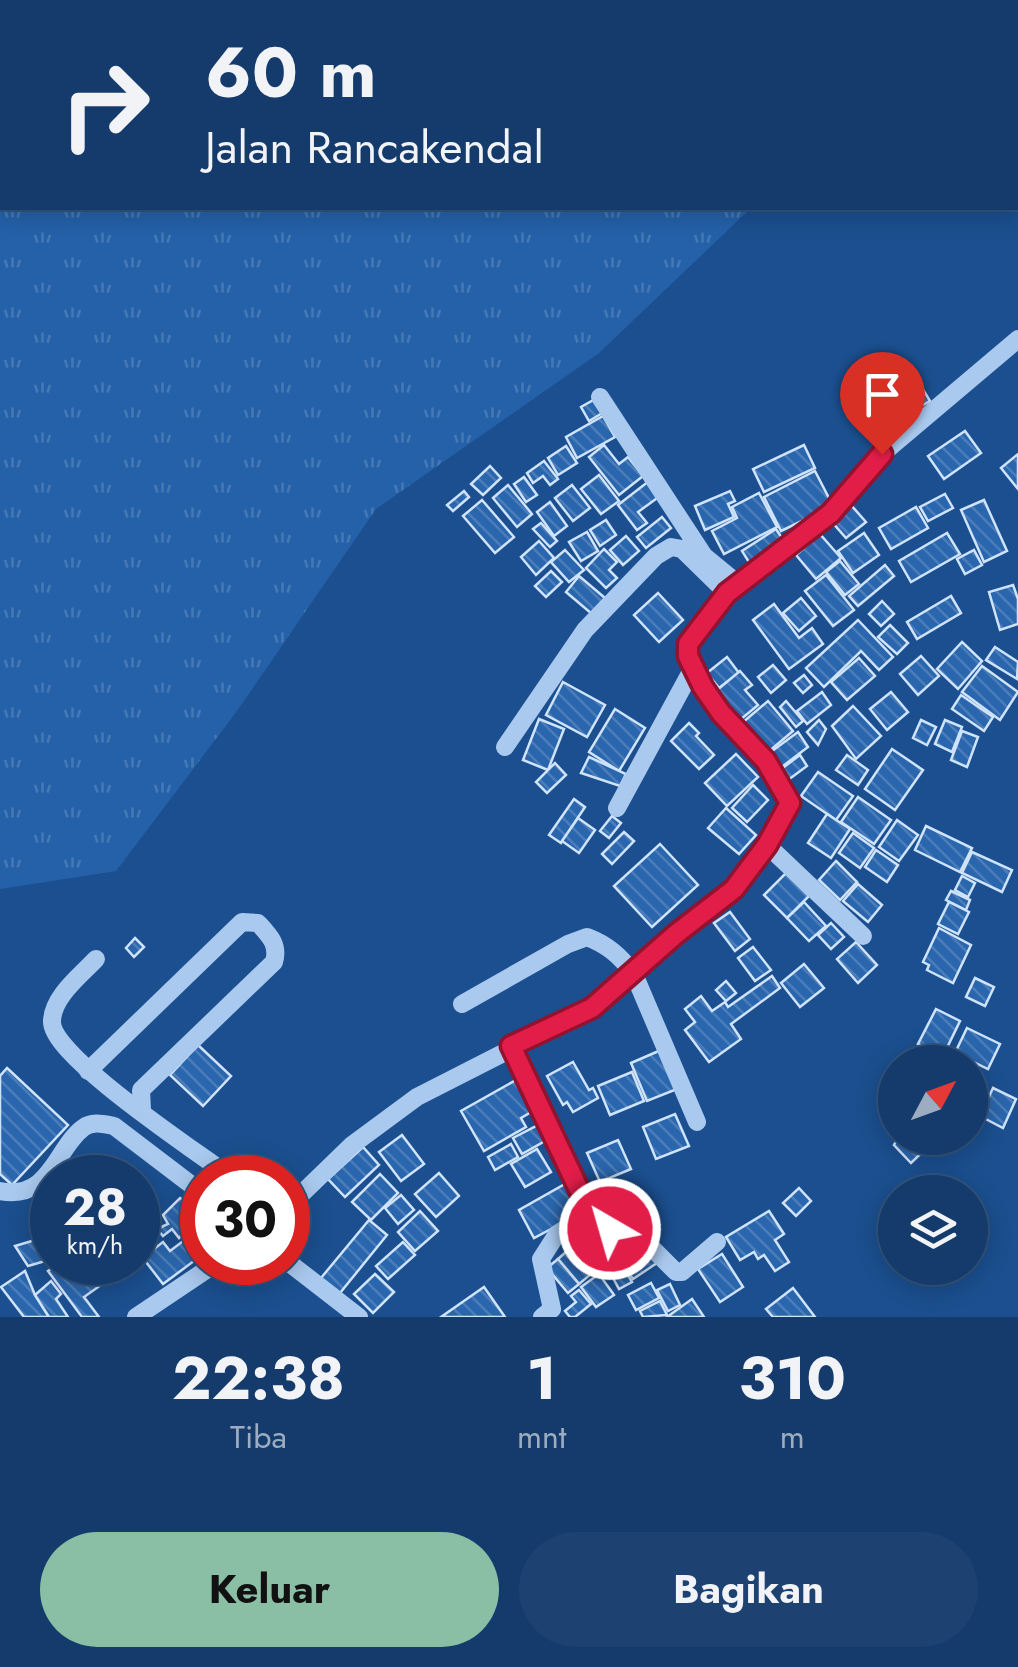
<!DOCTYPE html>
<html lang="id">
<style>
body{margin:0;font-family:Jost,sans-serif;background:#1d4271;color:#f1f3f6;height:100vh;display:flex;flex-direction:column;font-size:38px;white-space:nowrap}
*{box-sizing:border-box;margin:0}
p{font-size:32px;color:#9dadc1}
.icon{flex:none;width:55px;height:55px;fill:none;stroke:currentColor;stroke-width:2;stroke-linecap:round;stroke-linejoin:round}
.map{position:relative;height:1317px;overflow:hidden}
.drawer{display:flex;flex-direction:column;background:#143b6b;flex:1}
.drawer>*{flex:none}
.top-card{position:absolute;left:0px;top:0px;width:1020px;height:210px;box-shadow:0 5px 25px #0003,0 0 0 2px #33557e;background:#143b6b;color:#f1f3f6;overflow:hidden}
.needle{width:65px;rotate:49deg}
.controls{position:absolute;left:878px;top:1045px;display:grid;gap:20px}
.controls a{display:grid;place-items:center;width:110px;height:110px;border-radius:50%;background:#143b6b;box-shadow:0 5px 25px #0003,0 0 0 2px #33557e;font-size:50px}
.speed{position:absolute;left:30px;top:1155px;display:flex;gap:20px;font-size:50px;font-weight:700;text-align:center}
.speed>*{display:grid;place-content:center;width:130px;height:130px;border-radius:50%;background:#143b6b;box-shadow:0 5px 25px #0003,0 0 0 2px #33557e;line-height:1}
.speed small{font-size:25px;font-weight:400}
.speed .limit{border:15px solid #d22;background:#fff;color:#111}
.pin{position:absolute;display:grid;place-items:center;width:85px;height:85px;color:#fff;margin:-102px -42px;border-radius:50% 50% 50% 0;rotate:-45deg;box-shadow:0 0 10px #0007}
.pin .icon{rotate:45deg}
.me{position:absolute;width:110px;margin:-55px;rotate:322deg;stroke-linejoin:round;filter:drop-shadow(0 0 8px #0008)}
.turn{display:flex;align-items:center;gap:35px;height:210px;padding:0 40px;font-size:45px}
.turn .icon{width:130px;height:130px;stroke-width:2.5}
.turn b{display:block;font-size:70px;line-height:85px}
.eta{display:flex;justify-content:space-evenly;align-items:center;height:170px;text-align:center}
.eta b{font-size:60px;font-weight:700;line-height:70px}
.primary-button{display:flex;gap:20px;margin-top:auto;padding:20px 40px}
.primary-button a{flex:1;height:115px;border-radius:60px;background:#8abfa5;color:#111;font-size:40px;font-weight:700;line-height:115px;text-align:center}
.primary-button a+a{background:#1d4271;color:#f1f3f6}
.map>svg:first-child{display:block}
.grass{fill:url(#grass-tufts)}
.building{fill:url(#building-back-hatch);stroke:#cfe3fa;stroke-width:2.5}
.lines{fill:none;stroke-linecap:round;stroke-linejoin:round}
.minor{stroke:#a9c9ee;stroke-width:18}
.route-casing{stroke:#92132f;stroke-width:25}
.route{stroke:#e11d48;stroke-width:18}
</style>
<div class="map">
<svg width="1018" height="1317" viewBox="0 0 1018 1317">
<defs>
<pattern id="grass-tufts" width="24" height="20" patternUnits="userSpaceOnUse" patternTransform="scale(2.5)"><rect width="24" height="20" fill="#2461a8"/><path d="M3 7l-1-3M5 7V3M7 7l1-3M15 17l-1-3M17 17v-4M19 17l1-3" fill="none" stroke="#4579b5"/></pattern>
<pattern id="building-back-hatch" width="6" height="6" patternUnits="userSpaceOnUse" patternTransform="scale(2.5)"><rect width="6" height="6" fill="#2a66ad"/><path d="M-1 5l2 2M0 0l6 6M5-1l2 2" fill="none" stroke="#4a7db9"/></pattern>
</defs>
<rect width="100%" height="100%" fill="#1b4f8f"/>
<polygon class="grass" points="0,0 784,2 2,2 2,208 751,208 599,353 376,509 237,711 116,871 0,889"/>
<g class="building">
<polygon points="907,363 930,401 869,435 847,397"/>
<polygon points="597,398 604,412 589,421 581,407"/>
<polygon points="603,416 615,437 577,458 566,437"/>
<polygon points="965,431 981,453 944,479 928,456"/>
<polygon points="604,445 619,464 628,457 643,476 619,495 589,457"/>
<polygon points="804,445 815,468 764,492 753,469"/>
<polygon points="566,446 577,463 558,475 548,458"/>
<polygon points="1018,454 1018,489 1001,468"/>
<polygon points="544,461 558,479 550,485 543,476 533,483 527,473"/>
<polygon points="490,466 501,478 483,495 471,484"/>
<polygon points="815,471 833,506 781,531 764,497"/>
<polygon points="599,475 619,501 601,514 581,489"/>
<polygon points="524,477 537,495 526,502 514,484"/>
<polygon points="649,481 660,496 638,512 647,523 637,530 618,505"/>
<polygon points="508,485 532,514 517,527 493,498"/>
<polygon points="572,485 590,508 573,521 555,498"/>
<polygon points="464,491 469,497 453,511 447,505"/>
<polygon points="730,491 735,501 728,504 734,517 705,530 695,506"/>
<polygon points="759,493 777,527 724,554 712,531 737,518 732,507"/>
<polygon points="945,494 953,508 928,521 920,507"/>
<polygon points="482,500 514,537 495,553 463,516"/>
<polygon points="984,500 1007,551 984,562 961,510"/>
<polygon points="550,502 567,526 554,536 537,512"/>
<polygon points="851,505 866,522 846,538 832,522"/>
<polygon points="916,507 928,528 891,549 879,528"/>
<polygon points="662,517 671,528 646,548 637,537"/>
<polygon points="606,520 616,535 600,546 590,530"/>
<polygon points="541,523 557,541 550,547 533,529"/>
<polygon points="776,529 787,546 752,567 742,551"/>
<polygon points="587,532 598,551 581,561 569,542"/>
<polygon points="864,533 879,555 853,573 838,551"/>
<polygon points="947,533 960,554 911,582 899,561"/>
<polygon points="820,534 841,558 816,579 796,555"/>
<polygon points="626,536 639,551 623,565 610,550"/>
<polygon points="539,541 554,558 536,575 521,557"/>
<polygon points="604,549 617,562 609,570 617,578 606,588 586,568"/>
<polygon points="565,550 584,570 569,582 551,562"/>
<polygon points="974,550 982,565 965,574 957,559"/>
<polygon points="840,561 859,584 845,595 826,572"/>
<polygon points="885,565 894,576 858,606 849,596"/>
<polygon points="551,571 562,582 546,597 535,586"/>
<polygon points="826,575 854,610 833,626 805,591"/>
<polygon points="579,576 605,598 592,614 566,592"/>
<polygon points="1013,585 1018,599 1018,624 1000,630 989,592"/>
<polygon points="658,593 683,620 659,642 634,615"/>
<polygon points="951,596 961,613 917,639 907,622"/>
<polygon points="801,598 816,616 799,631 783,613"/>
<polygon points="882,601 894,614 881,626 869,614"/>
<polygon points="774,604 799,638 812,628 823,644 789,669 753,620"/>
<polygon points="858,620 893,657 879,670 861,651 824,687 806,668"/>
<polygon points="890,625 908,643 897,654 878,637"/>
<polygon points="962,642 982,661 958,689 937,669"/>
<polygon points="995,647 1018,662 1017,679 986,660"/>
<polygon points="921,656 939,676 918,695 900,674"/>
<polygon points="727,657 739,673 719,688 707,673"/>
<polygon points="859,658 875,676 847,700 831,682"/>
<polygon points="773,665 786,680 771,693 758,677"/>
<polygon points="982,666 1018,692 1000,720 962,692"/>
<polygon points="740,671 752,685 745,690 758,705 740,720 716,691"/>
<polygon points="804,675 812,685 803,693 794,683"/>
<polygon points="563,682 605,705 587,737 546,715"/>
<polygon points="822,692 831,705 807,724 797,711"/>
<polygon points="891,692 908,712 887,730 870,709"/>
<polygon points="961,695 993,717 984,731 952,709"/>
<polygon points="768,701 793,731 767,753 742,723"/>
<polygon points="786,701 803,721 796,727 780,707"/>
<polygon points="853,706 881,736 856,759 832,726"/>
<polygon points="615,709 645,728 619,771 589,752"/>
<polygon points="539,719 564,729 548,770 523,760"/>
<polygon points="819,720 826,729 818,745 807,732"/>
<polygon points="921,720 936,727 927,745 913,738"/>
<polygon points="945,720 962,727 952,752 935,744"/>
<polygon points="689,723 699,733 696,736 714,755 699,769 671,741"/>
<polygon points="962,731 978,737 967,767 951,760"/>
<polygon points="798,732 808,747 779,769 768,754"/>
<polygon points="892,749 923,770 895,810 865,789"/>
<polygon points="736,754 758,777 727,806 705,783"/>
<polygon points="800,755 807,766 788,780 780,770"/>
<polygon points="847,755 868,770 858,785 836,770"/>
<polygon points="589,757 626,774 620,786 581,773"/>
<polygon points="555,763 566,775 547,793 536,782"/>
<polygon points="818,772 853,796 836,820 801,796"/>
<polygon points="753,785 768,800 747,822 732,808"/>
<polygon points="858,797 891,820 874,844 841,822"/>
<polygon points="574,799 585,807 561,843 549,835"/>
<polygon points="726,808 756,835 739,854 708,828"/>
<polygon points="827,814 850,829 831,858 808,843"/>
<polygon points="612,816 621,823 609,838 600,831"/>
<polygon points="578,818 595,830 579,853 562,841"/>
<polygon points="897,820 918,835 899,861 879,847"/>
<polygon points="926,826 972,848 960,872 915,850"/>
<polygon points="624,832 634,841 612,864 602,854"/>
<polygon points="853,833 874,848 860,868 839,853"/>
<polygon points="660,844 698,885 652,927 614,886"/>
<polygon points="876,850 898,865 887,882 865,867"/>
<polygon points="972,852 1012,870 1002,892 962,873"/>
<polygon points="836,861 857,882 840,900 819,880"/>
<polygon points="786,873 809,896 787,918 764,895"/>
<polygon points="962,876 975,883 968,897 955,890"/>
<polygon points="858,884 882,905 868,922 843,901"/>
<polygon points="951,891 970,900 966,910 946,900"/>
<polygon points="804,902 826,926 809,941 787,918"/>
<polygon points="949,902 969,912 958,934 938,924"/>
<polygon points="730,912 750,939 735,951 714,923"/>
<polygon points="831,923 844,937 831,949 818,935"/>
<polygon points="939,928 971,945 953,983 927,970 929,965 923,962"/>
<polygon points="135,938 144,947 134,957 126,948"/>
<polygon points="856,942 877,965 858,983 837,959"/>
<polygon points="753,947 771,970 755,981 738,958"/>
<polygon points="804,964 824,988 800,1007 781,983"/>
<polygon points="772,976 780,988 731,1024 741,1039 709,1062 685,1030 695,1022 685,1009 701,996 712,1011 725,1002 728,1007"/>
<polygon points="975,978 994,987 985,1006 966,997"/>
<polygon points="726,981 736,993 726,1001 716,990"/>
<polygon points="936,1009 960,1021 943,1056 918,1044"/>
<polygon points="967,1028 1000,1044 988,1069 955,1053"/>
<polygon points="198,1045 231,1076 203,1106 170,1075"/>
<polygon points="661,1050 677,1089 647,1101 631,1063"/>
<polygon points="914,1053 936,1062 910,1062"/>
<polygon points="573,1062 589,1090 593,1088 598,1098 573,1112 567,1102 563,1105 547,1076"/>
<polygon points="7,1068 68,1125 12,1185 0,1174 0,1076"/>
<polygon points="632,1072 644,1101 610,1115 598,1086"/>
<polygon points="516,1080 533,1111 521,1118 526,1127 484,1151 461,1111"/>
<polygon points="993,1088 1016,1099 1003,1128 980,1116"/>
<polygon points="675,1114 689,1146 656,1159 643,1127"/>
<polygon points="544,1122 552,1137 522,1154 513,1138"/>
<polygon points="402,1135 424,1164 401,1181 379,1152"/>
<polygon points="898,1138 929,1138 933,1142 911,1163 894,1145"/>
<polygon points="618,1140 631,1169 600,1182 587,1153"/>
<polygon points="511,1144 518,1157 495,1170 488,1157"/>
<polygon points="363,1147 379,1165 345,1197 328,1179"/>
<polygon points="537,1149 551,1172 525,1187 511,1164"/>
<polygon points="439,1173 459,1196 436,1217 415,1194"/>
<polygon points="380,1174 398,1193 371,1220 352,1202"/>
<polygon points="565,1184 581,1213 534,1238 519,1210"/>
<polygon points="799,1188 811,1201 796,1216 783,1203"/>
<polygon points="401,1195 414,1210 398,1224 385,1208"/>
<polygon points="180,1198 194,1207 190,1215 196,1221 179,1238 172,1229 163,1236 157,1229 168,1224 163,1215"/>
<polygon points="420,1211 438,1231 415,1251 398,1232"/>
<polygon points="769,1211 784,1234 775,1240 789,1262 775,1271 764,1255 758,1259 754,1252 740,1260 726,1237"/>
<polygon points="369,1220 387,1235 340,1293 321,1278"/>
<polygon points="52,1235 52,1259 28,1266 15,1246"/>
<polygon points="191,1235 202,1255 163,1284 139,1253 151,1244 154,1249 163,1242 170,1251"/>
<polygon points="403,1242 415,1255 388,1279 376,1266"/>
<polygon points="642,1242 657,1263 633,1279 619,1258"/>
<polygon points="575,1244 597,1269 579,1284 558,1259"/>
<polygon points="722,1254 743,1287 720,1302 698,1269"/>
<polygon points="618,1258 632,1282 619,1289 606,1265"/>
<polygon points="558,1259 579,1284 568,1293 547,1268"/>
<polygon points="60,1262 65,1268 72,1262 85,1262 101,1285 84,1297 99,1317 82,1317 48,1271"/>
<polygon points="95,1262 126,1262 129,1266 111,1282"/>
<polygon points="25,1271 35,1295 49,1317 24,1317 1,1287"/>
<polygon points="375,1274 394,1292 373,1313 354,1294"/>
<polygon points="599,1274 614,1295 596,1307 581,1287"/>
<polygon points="51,1281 61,1294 56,1299 68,1317 49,1317 35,1295"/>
<polygon points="651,1283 659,1298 636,1310 628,1295"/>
<polygon points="670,1284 680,1305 668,1311 657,1290"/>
<polygon points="484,1287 505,1317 441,1317"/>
<polygon points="793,1288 815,1317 773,1317 766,1309"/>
<polygon points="579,1290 591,1304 575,1317 570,1317 565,1311 576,1302 571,1296"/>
<polygon points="692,1299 704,1317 667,1317"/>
<polygon points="660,1301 667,1315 643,1317 640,1311"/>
</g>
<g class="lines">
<g class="minor">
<polyline points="600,397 704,556 738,584"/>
<polyline points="505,747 585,630 656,556 671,547 682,549 727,593"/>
<polyline points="617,808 693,668"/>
<polyline points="767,845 863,936"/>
<path d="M96 959C80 976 52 997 52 1022 52 1057 199 1153 232 1178"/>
<path d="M462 1004 568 944 587 937C608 945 620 956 634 974L697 1122"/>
<polyline points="511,1047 590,1213 557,1234 541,1259 552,1309 542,1317"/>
<path d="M88 1071 242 922 258 923C270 936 279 945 274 962L141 1090 142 1110"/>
<path d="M0 1191C50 1201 56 1148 83 1128 92 1121 103 1124 114 1126L202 1193"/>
<polyline points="288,1207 352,1145 417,1097 592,1008 676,934 734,889 767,845 791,803 766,761 721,713 703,687 688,656 688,644 727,593 831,513 882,454 1018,339"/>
<polyline points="590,1213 609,1229 641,1237 676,1272 682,1272 717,1242"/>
<polyline points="288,1262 359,1317"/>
<polyline points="136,1317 218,1262"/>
</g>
</g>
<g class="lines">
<defs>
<polyline id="route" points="610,1229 590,1213 511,1046 592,1008 676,934 734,889 767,845 790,803 766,761 721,713 703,687 688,656 688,644 727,593 831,513 882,454"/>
</defs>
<use href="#route" class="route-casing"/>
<use href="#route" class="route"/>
</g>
</svg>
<div class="controls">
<a><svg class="needle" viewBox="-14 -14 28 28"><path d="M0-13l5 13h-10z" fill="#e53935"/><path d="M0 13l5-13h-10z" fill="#9dadc1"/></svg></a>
<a><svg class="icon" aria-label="layers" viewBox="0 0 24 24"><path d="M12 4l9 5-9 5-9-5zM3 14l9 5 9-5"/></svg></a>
</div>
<div class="speed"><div>28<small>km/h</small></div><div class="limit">30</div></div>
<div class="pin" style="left:882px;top:454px;background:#d93025"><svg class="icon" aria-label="arrive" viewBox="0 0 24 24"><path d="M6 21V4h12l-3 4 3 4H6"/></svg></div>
<svg class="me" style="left:610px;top:1229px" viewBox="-20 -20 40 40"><circle r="17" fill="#e11d48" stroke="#fff" stroke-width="3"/><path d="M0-11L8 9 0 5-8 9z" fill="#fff"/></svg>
<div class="top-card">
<div class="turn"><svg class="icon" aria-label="right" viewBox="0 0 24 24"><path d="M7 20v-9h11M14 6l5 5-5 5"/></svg><div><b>60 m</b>Jalan Rancakendal</div></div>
</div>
</div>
<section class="drawer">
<div class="eta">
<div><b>22:38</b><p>Tiba</p></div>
<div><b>1</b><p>mnt</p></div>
<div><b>310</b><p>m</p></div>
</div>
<div class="primary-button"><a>Keluar</a><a>Bagikan</a></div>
</section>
